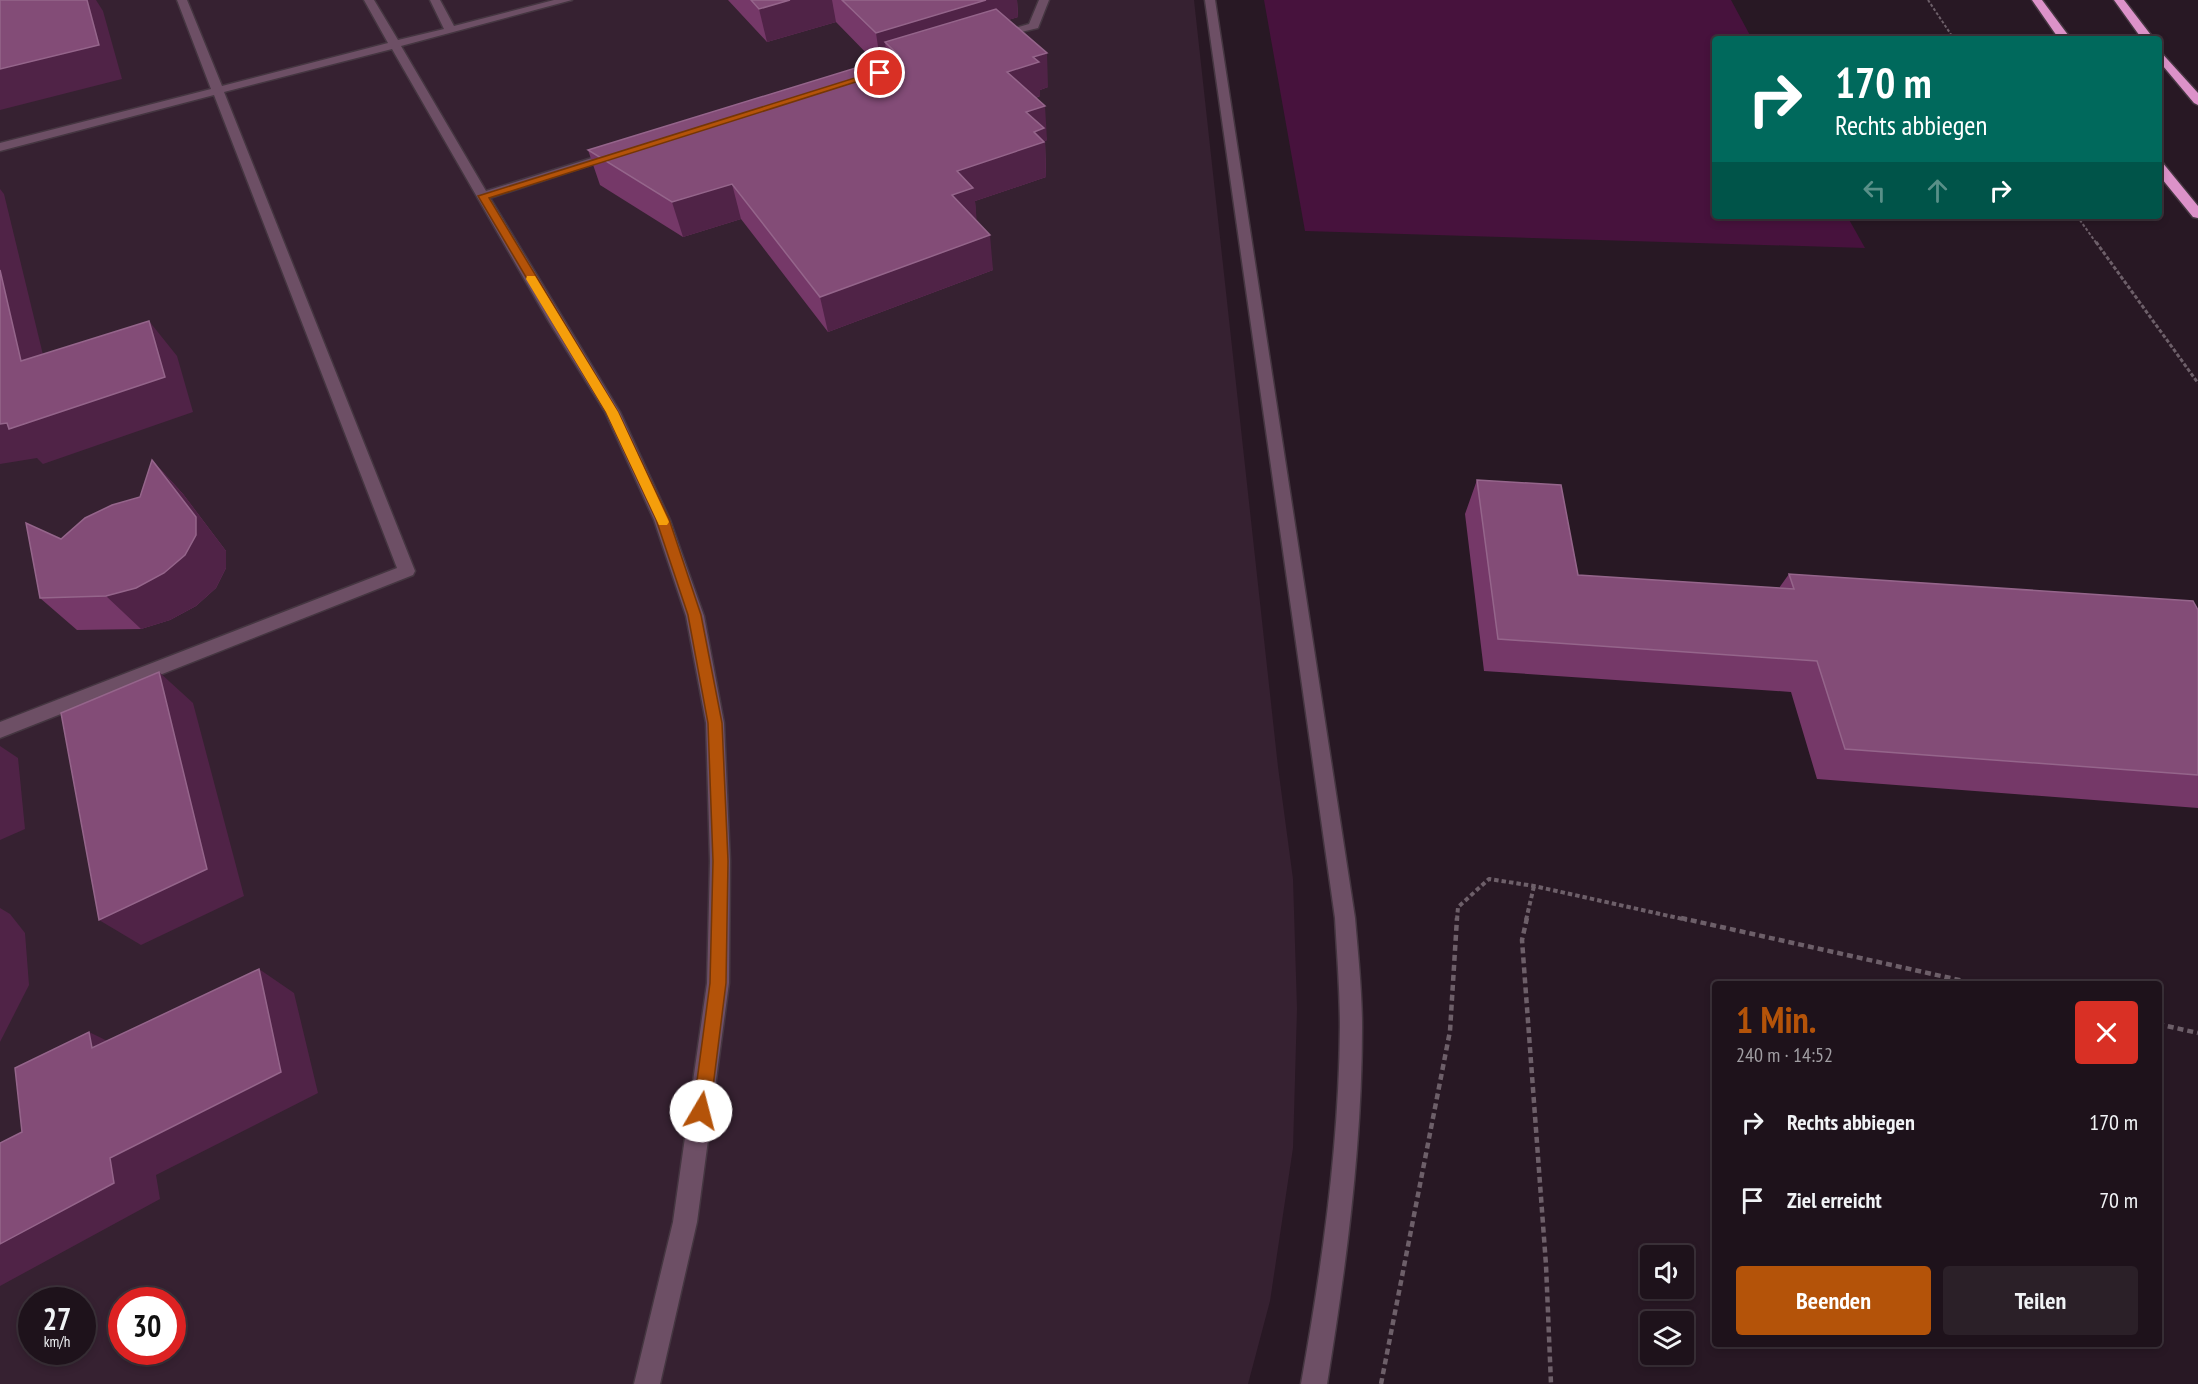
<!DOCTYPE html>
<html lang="de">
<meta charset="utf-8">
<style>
body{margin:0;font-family:"PT Sans Narrow",sans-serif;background:#2b2028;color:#f1f3f6;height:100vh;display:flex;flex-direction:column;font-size:22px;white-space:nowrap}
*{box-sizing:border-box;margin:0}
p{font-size:20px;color:#a19ea3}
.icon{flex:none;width:33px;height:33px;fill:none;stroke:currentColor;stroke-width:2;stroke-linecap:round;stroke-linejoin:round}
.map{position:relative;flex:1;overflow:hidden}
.drawer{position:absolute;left:1712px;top:981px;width:450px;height:366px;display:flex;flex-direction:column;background:#1e121b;border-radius:6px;box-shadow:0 3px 9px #0003,0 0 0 2px #3c323a}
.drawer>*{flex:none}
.top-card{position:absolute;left:1712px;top:36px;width:450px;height:183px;border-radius:6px;box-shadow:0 3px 9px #0003,0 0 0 2px #3c323a;background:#00695c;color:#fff;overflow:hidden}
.buttons{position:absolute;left:1640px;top:1245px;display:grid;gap:12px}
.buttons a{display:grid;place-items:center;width:54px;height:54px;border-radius:6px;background:#1e121b;box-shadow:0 3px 9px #0003,0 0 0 2px #3c323a;font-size:30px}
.speed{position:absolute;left:18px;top:1287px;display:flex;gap:12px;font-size:30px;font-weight:700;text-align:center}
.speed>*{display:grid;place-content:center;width:78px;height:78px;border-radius:50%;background:#1e121b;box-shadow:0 3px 9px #0003,0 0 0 2px #3c323a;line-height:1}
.speed small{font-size:15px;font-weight:400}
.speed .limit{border:9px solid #d22;background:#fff;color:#111}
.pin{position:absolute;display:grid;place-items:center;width:51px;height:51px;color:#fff;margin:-26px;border:3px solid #fff;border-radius:50%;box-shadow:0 2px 6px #0007}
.me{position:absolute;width:66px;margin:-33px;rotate:8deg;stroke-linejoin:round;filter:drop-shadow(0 0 4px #0008)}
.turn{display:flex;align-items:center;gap:21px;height:126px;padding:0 24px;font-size:27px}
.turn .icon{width:78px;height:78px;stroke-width:2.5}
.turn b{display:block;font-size:42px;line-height:51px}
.lanes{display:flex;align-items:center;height:57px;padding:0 24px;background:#0003;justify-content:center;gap:30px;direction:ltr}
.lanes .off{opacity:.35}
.round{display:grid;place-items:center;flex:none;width:63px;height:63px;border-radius:6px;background:#2b2028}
.overview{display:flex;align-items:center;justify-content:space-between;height:102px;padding:0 24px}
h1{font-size:36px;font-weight:700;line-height:45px;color:#b45309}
.primary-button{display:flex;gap:12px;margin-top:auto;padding:12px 24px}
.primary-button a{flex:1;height:69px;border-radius:6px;background:#b45309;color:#fff;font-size:24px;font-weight:700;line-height:69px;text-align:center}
.primary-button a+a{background:#2b2028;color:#f1f3f6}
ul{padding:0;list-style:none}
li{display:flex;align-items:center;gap:18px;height:78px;padding:0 24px}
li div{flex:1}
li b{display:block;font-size:22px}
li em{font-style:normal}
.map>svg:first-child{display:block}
.built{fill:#362131;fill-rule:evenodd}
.green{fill:#47123d}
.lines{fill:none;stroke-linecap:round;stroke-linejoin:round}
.minor-casing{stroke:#453641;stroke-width:3}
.highway-casing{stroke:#453641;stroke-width:3}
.path-far3{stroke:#6d5f69;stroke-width:2;stroke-dasharray:3 2;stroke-linecap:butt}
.path-far2{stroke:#6d5f69;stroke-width:3;stroke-dasharray:4 2;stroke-linecap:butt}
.path-far1{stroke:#6d5f69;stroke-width:4;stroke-dasharray:4.5 3;stroke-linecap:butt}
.path{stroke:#6d5f69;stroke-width:4.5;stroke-dasharray:6 4;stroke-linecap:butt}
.minor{fill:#6d4f65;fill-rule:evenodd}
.highway{fill:#dc92c9;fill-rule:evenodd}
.wall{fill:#753868}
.shaded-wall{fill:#502347}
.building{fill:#834c77;stroke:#95658b;stroke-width:1.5}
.route{fill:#b45309;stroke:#753606;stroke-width:1.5}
.slow{fill:#f59e0b}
</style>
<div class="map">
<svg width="2198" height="1384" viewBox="0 0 2198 1384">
<rect width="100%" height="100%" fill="#281824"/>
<path class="built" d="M0 0H1194L1278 767 1293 879 1297 1009 1293 1148 1270 1301 1248 1384H0ZM32 1300H82V1352H32ZM122 1300H172V1352H122Z"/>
<polygon class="green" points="1264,0 1731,0 1752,39 1714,39 1714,216 1847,216 1865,248 1305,231"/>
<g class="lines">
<defs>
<g id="minor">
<polygon points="177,0 187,0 222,86 388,43 364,0 374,0 398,40 444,29 430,0 440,0 454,26 554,0 572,0 401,46 486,191 611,152 621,155 490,198 620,412 670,520 704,616 724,723 730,861 729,983 697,1222 660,1384 634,1384 673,1222 707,983 710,861 706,723 686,616 654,520 605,412 549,322 392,49 224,92 415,571 413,575 0,738 0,722 397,568 214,95 0,151 0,143 211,89"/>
<polygon points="1039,0 1049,0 1038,28 992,39 992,35 1029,24"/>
<path d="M1205 0H1215L1355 918C1358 954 1362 991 1362 1027 1362 1147 1346 1266 1327 1384H1301C1322 1266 1339 1147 1340 1027 1340 991 1337 954 1335 918Z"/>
</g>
<g id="highway">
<polygon points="2032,0 2042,0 2071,39 2059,39"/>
<polygon points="2114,0 2124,0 2154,39 2142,39"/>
<polygon points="2158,49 2198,93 2198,105 2194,103 2158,60"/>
<polygon points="2158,161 2162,162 2198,206 2198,218 2193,217 2158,174"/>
</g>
</defs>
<use href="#minor" class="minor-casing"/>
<use href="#highway" class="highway-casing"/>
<g class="path-far3">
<polyline points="1928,0 1954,39"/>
<polyline points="2077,216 2097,244"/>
</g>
<polyline class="path-far2" points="2096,242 2198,383"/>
<g class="path-far1">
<polyline points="1457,920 1458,907 1489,879 1534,886 1687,920"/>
<polyline points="1526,920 1534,886"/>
</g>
<g class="path">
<polyline points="1527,918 1522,940 1546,1265 1551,1384"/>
<polyline points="1681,918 1977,984"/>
<polyline points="2158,1024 2198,1033"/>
<polyline points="1381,1384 1450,1031 1457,918"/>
</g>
<use href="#minor" class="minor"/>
<use href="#highway" class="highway"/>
</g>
<g class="wall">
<polygon points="728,0 1017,0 1018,17 1008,20 1048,87 1040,90 1040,96 1036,98 1047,140 1045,141 1046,177 975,201 976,220 993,270 828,332 741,219 683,237 600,185 588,150 875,62 836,22 767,42"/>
<polygon points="152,460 183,494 226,551 226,568 216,588 196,606 170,620 141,629 77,630 40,598 61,539 140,497"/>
<polygon points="1477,480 1578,575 1779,588 1789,574 2198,610 2198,808 1817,779 1791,692 1484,671 1465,514"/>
</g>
<g class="shaded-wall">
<polygon points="87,0 96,0 103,11 122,79 0,110 0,69"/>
<polygon points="790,0 832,0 836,22 767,42 759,9"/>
<polygon points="979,0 1017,0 1018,17 898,55 885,42 888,65 881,67 876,33"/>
<polygon points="1047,53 1048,87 1040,90 1040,96 1010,106 1007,72 1033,57"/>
<polygon points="1045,106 1047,140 1045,141 1046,177 975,201 977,223 952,195 957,171 1026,112"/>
<polygon points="732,184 741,219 683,237 672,202"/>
<polygon points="0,189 4,194 53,396 21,361 0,270"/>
<polygon points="990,235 993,270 828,332 820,297"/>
<polygon points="149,321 177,356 193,412 43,464 37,458 0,464 0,424"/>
<polygon points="152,460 183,494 226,551 226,568 216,588 196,606 170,620 141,629 106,596 136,588"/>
<polygon points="159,672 193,703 244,896 141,945 99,920"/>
<polygon points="0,746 18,758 25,829 0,840"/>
<polygon points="0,908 10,914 25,933 29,985 0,1042"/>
<polygon points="259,969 294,993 318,1093 156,1175 160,1199 0,1286 0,1244 110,1158"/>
<polygon points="89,1032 134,1054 92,1048"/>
</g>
<g class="building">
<polygon points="0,0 87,0 99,45 0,69"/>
<polygon points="751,0 790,0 759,9"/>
<polygon points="842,0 986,0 876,33"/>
<polygon points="996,9 1047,53 1033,57 1039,62 1007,72 1045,106 1026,112 1044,128 1034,132 1044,142 957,171 973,188 952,195 990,235 820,297 732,184 672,202 588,150 898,55 885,42"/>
<polygon points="0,270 21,361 149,321 165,377 9,429 7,423 0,424"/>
<polygon points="152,460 196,517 196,535 185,555 164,573 136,588 106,596 40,598 26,523 61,539 85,518 112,505 140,497"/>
<polygon points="1477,480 1561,485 1578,575 1794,589 1789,574 2193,601 2198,610 2198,775 1845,749 1817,661 1498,639"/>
<polygon points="159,672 207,869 99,920 61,713"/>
<polygon points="259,969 281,1072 110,1158 114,1183 0,1244 0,1143 22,1132 15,1068 89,1032 92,1048"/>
</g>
<polygon class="route" points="877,71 884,73 489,198 618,412 669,519 701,615 722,723 728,861 726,983 710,1111 707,1117 701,1119 695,1117 693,1111 710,983 713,861 708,723 688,615 656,519 606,412 478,196"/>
<polygon class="slow" points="527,276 535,276 618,412 669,522 667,525 659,525 606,412 526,279"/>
</svg>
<div class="buttons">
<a><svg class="icon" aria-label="sound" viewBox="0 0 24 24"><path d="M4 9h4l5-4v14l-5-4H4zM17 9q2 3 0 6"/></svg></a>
<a><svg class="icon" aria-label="layers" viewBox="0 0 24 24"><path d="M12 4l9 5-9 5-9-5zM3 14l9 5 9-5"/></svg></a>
</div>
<div class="speed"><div>27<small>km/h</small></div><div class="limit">30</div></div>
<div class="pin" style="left:880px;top:73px;background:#d93025"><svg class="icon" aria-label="arrive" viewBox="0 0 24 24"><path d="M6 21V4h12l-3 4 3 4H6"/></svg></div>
<svg class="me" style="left:701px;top:1111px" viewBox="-20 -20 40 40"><circle r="19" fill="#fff"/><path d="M0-13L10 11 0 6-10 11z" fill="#b45309"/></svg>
<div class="top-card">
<div class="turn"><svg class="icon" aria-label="right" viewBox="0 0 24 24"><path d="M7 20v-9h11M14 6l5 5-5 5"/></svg><div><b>170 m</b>Rechts abbiegen</div></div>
<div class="lanes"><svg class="icon off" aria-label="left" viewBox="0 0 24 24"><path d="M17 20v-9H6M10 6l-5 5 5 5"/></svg><svg class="icon off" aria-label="ahead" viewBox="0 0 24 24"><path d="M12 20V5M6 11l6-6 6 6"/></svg><svg class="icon" aria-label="right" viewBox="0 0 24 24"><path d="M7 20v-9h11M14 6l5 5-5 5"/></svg></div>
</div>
<section class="drawer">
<div class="overview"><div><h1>1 Min.</h1><p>240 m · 14:52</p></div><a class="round" style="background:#d93025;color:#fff"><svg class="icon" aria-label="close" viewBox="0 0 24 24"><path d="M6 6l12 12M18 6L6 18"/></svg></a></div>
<ul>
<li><svg class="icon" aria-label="right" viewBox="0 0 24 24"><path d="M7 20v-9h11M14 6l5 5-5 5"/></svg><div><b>Rechts abbiegen</b></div><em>170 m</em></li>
<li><svg class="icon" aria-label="arrive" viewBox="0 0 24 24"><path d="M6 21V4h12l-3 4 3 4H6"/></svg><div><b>Ziel erreicht</b></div><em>70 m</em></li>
</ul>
<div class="primary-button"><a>Beenden</a><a>Teilen</a></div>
</section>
</div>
